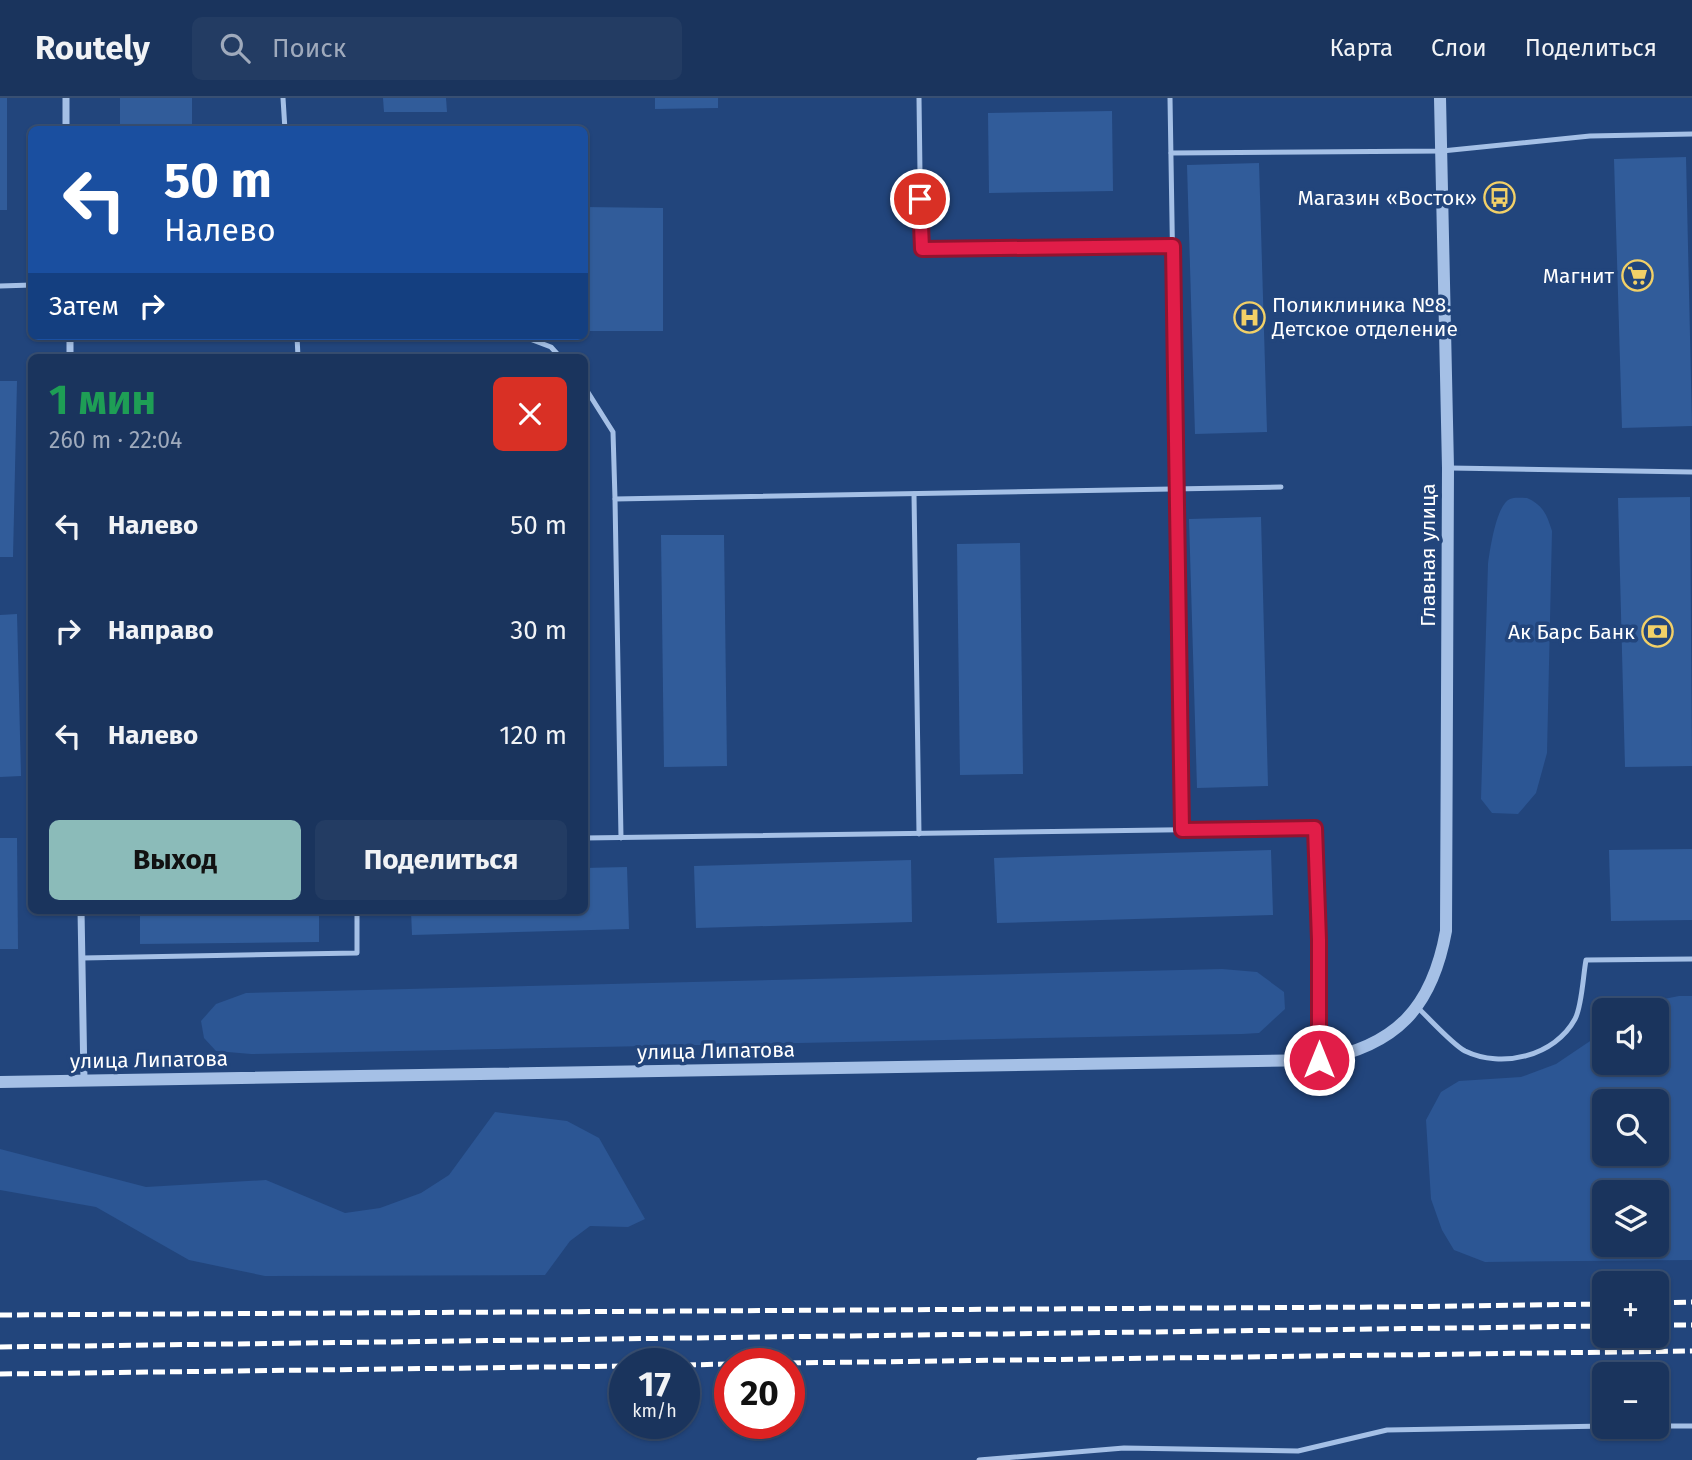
<!DOCTYPE html>
<html lang="ru">
<meta charset="utf-8">
<style>
body{margin:0;font-family:"Fira Sans",sans-serif;background:#233c63;color:#f1f3f6;height:100vh;display:flex;flex-direction:column;font-size:26px;white-space:nowrap}
*{box-sizing:border-box;margin:0}
p{font-size:23px;color:#9faabc}
.icon{flex:none;width:38px;height:38px;fill:none;stroke:currentColor;stroke-width:2;stroke-linecap:round;stroke-linejoin:round}
.map{position:relative;flex:1;overflow:hidden}
.drawer{position:absolute;left:28px;top:256px;width:560px;height:560px;display:flex;flex-direction:column;background:#1a345d;border-radius:10px;box-shadow:0 2px 5px #0004,0 0 0 2px #384f72}
.drawer>*{flex:none}
.top-card{position:absolute;left:28px;top:28px;width:560px;height:214px;border-radius:10px;box-shadow:0 2px 5px #0004,0 0 0 2px #384f72;background:#1a4fa0;color:#fff;overflow:hidden}
.tools{position:absolute;left:1592px;top:900px;display:grid;gap:14px}
.tools a{display:grid;place-items:center;width:77px;height:77px;border-radius:10px;background:#1a345d;box-shadow:0 2px 5px #0004,0 0 0 2px #384f72;font-size:35px}
.speed{position:absolute;left:609px;top:1250px;display:flex;gap:14px;font-size:35px;font-weight:700;text-align:center}
.speed>*{display:grid;place-content:center;width:91px;height:91px;border-radius:50%;background:#1a345d;box-shadow:0 2px 5px #0004,0 0 0 2px #384f72;line-height:1}
.speed small{font-size:18px;font-weight:400}
.speed .limit{border:10px solid #d22;background:#fff;color:#111}
.pin{position:absolute;display:grid;place-items:center;width:60px;height:60px;color:#fff;margin:-30px;border:4px solid #fff;border-radius:50%;box-shadow:0 2px 7px #0007}
.me{position:absolute;width:77px;margin:-38px;rotate:0deg;stroke-linejoin:round;filter:drop-shadow(0 0 5px #0008)}
.turn{display:flex;align-items:center;gap:24px;height:147px;padding:0 21px;font-size:32px}
.turn .icon{width:91px;height:91px;stroke-width:2.5}
.turn b{display:block;font-size:49px;line-height:60px}
.then{display:flex;align-items:center;height:66px;padding:0 21px;background:#0003;gap:14px;font-size:26px}
.round{display:grid;place-items:center;flex:none;width:74px;height:74px;border-radius:10px;background:#233c63}
.headline{display:flex;align-items:center;justify-content:space-between;height:119px;padding:0 21px}
h1{font-size:42px;font-weight:700;line-height:52px;color:#1e9e55}
.primary-button{display:flex;gap:14px;margin-top:auto;padding:14px 21px}
.primary-button a{flex:1;height:80px;border-radius:10px;background:#8bbbb9;color:#111;font-size:28px;font-weight:700;line-height:80px;text-align:center}
.primary-button a+a{background:#233c63;color:#f1f3f6}
ul{padding:0;list-style:none}
li{display:flex;align-items:center;gap:21px;height:105px;padding:0 21px}
li div{flex:1}
li b{display:block;font-size:26px}
li em{font-style:normal}
header{display:flex;align-items:center;gap:42px;box-sizing:border-box;height:98px;padding:0 35px;background:#1a345d;border-bottom:2px solid #384f72}
header strong{font-size:33px}
nav{display:flex;gap:38px;margin-inline-start:auto;font-size:24px}
.search{width:490px;height:63px;background:#233c63;display:flex;align-items:center;gap:18px;box-sizing:border-box;padding:0 24px;border-radius:10px;color:#9faabc;font-size:26px}
.map>svg:first-child{display:block}
.green{fill:#2c5694;fill-rule:evenodd}
.building{fill:#315c9a}
.lines{fill:none;stroke-linecap:round;stroke-linejoin:round}
.service{stroke:#a5c0e6;stroke-width:5}
.minor{stroke:#a5c0e6;stroke-width:7}
.tertiary{stroke:#a5c0e6;stroke-width:12}
.rail{stroke:#fff;stroke-width:5;stroke-dasharray:12 5;stroke-linecap:butt}
.route-casing{stroke:#92132f;stroke-width:18}
.route{stroke:#e11d48;stroke-width:12}
.labels{text-anchor:middle;stroke-width:7;stroke-linejoin:round;paint-order:stroke}
.poi-label{font-size:21px;fill:#fff;stroke:#22457c;text-anchor:end}
.street-label{font-size:21px;fill:#fff;stroke:#22457c}
</style>
<header>
<strong>Routely</strong>
<div class="search"><svg class="icon" aria-label="search" viewBox="0 0 24 24"><circle cx="10" cy="10" r="6"/><path d="M15 15l6 6"/></svg>Поиск</div>
<nav><a>Карта</a><a>Слои</a><a>Поделиться</a></nav>
</header>
<div class="map">
<svg width="1692" height="1362" viewBox="0 0 1692 1362">
<rect width="100%" height="100%" fill="#22457c"/>
<g class="green">
<path d="M1527 400C1543 407 1547 417 1552 433L1547 655 1536 695 1518 716 1492 715 1481 701 1488 466C1490 452 1496 407 1510 401 1514 399 1522 400 1527 400Z"/>
<polygon points="1222,871 1257,874 1284,894 1285,911 1259,935 1242,936 251,956 216,953 204,940 201,923 216,906 246,895"/>
<path d="M1679 898H1692V1162L1485 1164 1454 1152 1442 1132 1431 1101 1426 1022 1441 994 1459 983 1521 979 1556 966 1605 933V964H1657V912H1635L1644 905ZM1605 1003H1657V1055H1605ZM1605 1094H1657V1146H1605Z"/>
<polygon points="495,1014 567,1023 599,1040 645,1121 628,1129 590,1128 570,1143 545,1177 265,1178 189,1162 96,1109 0,1092 0,1051 146,1089 266,1082 345,1115 380,1110 421,1095 449,1077"/>
</g>
<g class="building">
<rect x="0" y="0" width="7" height="112"/>
<rect x="120" y="0" width="72" height="32"/>
<polygon points="383,0 446,0 447,14 384,14"/>
<polygon points="655,0 718,0 718,10 655,11"/>
<polygon points="1112,13 1113,93 989,95 988,15"/>
<polygon points="1686,59 1692,328 1622,330 1614,61"/>
<polygon points="1259,65 1267,334 1195,336 1187,67"/>
<polygon points="584,109 663,110 663,233 584,233"/>
<polygon points="0,283 17,283 13,459 0,459"/>
<polygon points="1690,399 1692,668 1625,669 1618,400"/>
<polygon points="1261,419 1268,688 1197,690 1189,421"/>
<polygon points="661,437 724,437 727,668 664,669"/>
<polygon points="1020,445 1023,676 960,677 957,446"/>
<polygon points="17,516 21,678 0,679 0,517"/>
<polygon points="0,740 17,740 18,851 0,851"/>
<polygon points="1692,751 1692,822 1611,823 1609,752"/>
<polygon points="1271,752 1273,817 997,825 994,760"/>
<polygon points="911,762 912,824 696,830 694,768"/>
<polygon points="627,769 629,831 412,837 411,812 584,812 584,770"/>
<polygon points="140,812 319,812 319,844 140,846"/>
</g>
<g class="lines">
<g class="service">
<polyline points="283,0 285,32"/>
<polyline points="919,0 921,151 1173,148"/>
<polyline points="1170,0 1182,732"/>
<polyline points="1171,55 1442,53 1590,38 1692,36"/>
<polyline points="0,188 32,187"/>
<polyline points="297,238 298,259"/>
<polyline points="522,238 551,249 560,259"/>
<polyline points="584,288 613,334 615,401"/>
<polyline points="1450,370 1692,374"/>
<polyline points="914,396 919,736"/>
<polyline points="584,740 1315,730 1319,842 1319,962"/>
<polyline points="621,740 615,401 1281,389"/>
<polyline points="82,860 357,855 357,812"/>
<path d="M1417 909C1429 920 1452 946 1465 953 1502 971 1555 958 1575 921 1582 908 1583 878 1586 862L1692 861"/>
<polyline points="1657,1328 1692,1328"/>
<polyline points="979,1362 1124,1350 1298,1353 1387,1332 1605,1328"/>
</g>
<g class="minor">
<polyline points="66,0 66,32"/>
<polyline points="70,238 70,259"/>
<polyline points="81,812 84,982"/>
</g>
<path class="tertiary" d="M0 984 1319 962C1396 948 1432 910 1446 833L1448 370 1440 0"/>
<g class="rail">
<polyline points="1657,1205 1692,1204"/>
<polyline points="0,1217 1382,1209 1605,1206"/>
<polyline points="1657,1227 1692,1227"/>
<polyline points="0,1249 1605,1228"/>
<polyline points="789,1265 1692,1253"/>
<polyline points="684,1267 730,1266"/>
<polyline points="0,1276 625,1268"/>
</g>
</g>
<g class="lines">
<defs>
<polyline id="route" points="920,101 922,151 1173,148 1182,732 1315,730 1319,842 1319,962"/>
</defs>
<use href="#route" class="route-casing"/>
<use href="#route" class="route"/>
</g>
<defs>
<symbol id="bus-ring" viewBox="-11 -11 22 22"><circle r="9.5" fill="#22457c" stroke="#f2d067" stroke-width="1.5"/><path d="M-5-6H5V4H4V6H2V4H-2V6H-4V4H-5ZM-3.5-4V0h7V-4ZM-3.5 1.2v1.5H-2V1.2ZM2 1.2v1.5H3.5V1.2Z" fill="#f2d067"/></symbol>
<symbol id="supermarket-ring" viewBox="-11 -11 22 22"><circle r="9.5" fill="#22457c" stroke="#f2d067" stroke-width="1.5"/><path d="M-6-5.5h2.5l.6 2H6L4.5 2H-2.5L-4.4-4H-6ZM-1.5 3.2a1.3 1.3 0 1 0 .1 0ZM3 3.2a1.3 1.3 0 1 0 .1 0Z" fill="#f2d067"/></symbol>
<symbol id="hospital-ring" viewBox="-11 -11 22 22"><circle r="9.5" fill="#22457c" stroke="#f2d067" stroke-width="1.5"/><path d="M-5-5h3v3.5h4V-5h3V5h-3V1.5h-4V5h-3Z" fill="#f2d067"/></symbol>
<symbol id="bank-ring" viewBox="-11 -11 22 22"><circle r="9.5" fill="#22457c" stroke="#f2d067" stroke-width="1.5"/><path d="M-6-4H6V4H-6ZM0-2.3a2.3 2.3 0 1 0 0 4.6a2.3 2.3 0 1 0 0-4.6Z" fill="#f2d067"/></symbol>
</defs>
<g fill-rule="evenodd">
<use href="#bus-ring" x="1482" y="82" width="35" height="35"/>
<use href="#supermarket-ring" x="1620" y="160" width="35" height="35"/>
<use href="#hospital-ring" x="1232" y="202" width="35" height="35"/>
<use href="#bank-ring" x="1640" y="516" width="35" height="35"/>
</g>
<g class="labels">
<g class="poi-label">
<text x="1477" y="107">Магазин «Восток»</text>
<text x="1614" y="185">Магнит</text>
<text x="1272" y="214" text-anchor="start">Поликлиника №8.<tspan x="1272" dy="24">Детское отделение</tspan></text>
<text x="1635" y="541">Ак Барс Банк</text>
</g>
<g class="street-label">
<text transform="translate(1428 457) rotate(-90)" y="7">Главная улица</text>
<text transform="translate(716 953) rotate(-1)" y="7">улица Липатова</text>
<text transform="translate(149 962) rotate(-1)" y="7">улица Липатова</text>
</g>
</g>
</svg>
<div class="tools">
<a><svg class="icon" aria-label="sound" viewBox="0 0 24 24"><path d="M4 9h4l5-4v14l-5-4H4zM17 9q2 3 0 6"/></svg></a>
<a><svg class="icon" aria-label="search" viewBox="0 0 24 24"><circle cx="10" cy="10" r="6"/><path d="M15 15l6 6"/></svg></a>
<a><svg class="icon" aria-label="layers" viewBox="0 0 24 24"><path d="M12 4l9 5-9 5-9-5zM3 14l9 5 9-5"/></svg></a>
<a>+</a>
<a>−</a>
</div>
<div class="speed"><div>17<small>km/h</small></div><div class="limit">20</div></div>
<div class="pin" style="left:920px;top:101px;background:#d93025"><svg class="icon" aria-label="arrive" viewBox="0 0 24 24"><path d="M6 21V4h12l-3 4 3 4H6"/></svg></div>
<svg class="me" style="left:1319px;top:962px" viewBox="-20 -20 40 40"><circle r="17" fill="#e11d48" stroke="#fff" stroke-width="3"/><path d="M0-11L8 9 0 5-8 9z" fill="#fff"/></svg>
<div class="top-card">
<div class="turn"><svg class="icon" aria-label="left" viewBox="0 0 24 24"><path d="M17 20v-9H6M10 6l-5 5 5 5"/></svg><div><b>50 m</b>Налево</div></div>
<div class="then">Затем<svg class="icon" aria-label="right" viewBox="0 0 24 24"><path d="M7 20v-9h11M14 6l5 5-5 5"/></svg></div>
</div>
<section class="drawer">
<div class="headline"><div><h1>1 мин</h1><p>260 m · 22:04</p></div><a class="round" style="background:#d93025;color:#fff"><svg class="icon" aria-label="close" viewBox="0 0 24 24"><path d="M6 6l12 12M18 6L6 18"/></svg></a></div>
<ul>
<li><svg class="icon" aria-label="left" viewBox="0 0 24 24"><path d="M17 20v-9H6M10 6l-5 5 5 5"/></svg><div><b>Налево</b></div><em>50 m</em></li>
<li><svg class="icon" aria-label="right" viewBox="0 0 24 24"><path d="M7 20v-9h11M14 6l5 5-5 5"/></svg><div><b>Направо</b></div><em>30 m</em></li>
<li><svg class="icon" aria-label="left" viewBox="0 0 24 24"><path d="M17 20v-9H6M10 6l-5 5 5 5"/></svg><div><b>Налево</b></div><em>120 m</em></li>
</ul>
<div class="primary-button"><a>Выход</a><a>Поделиться</a></div>
</section>
</div>
